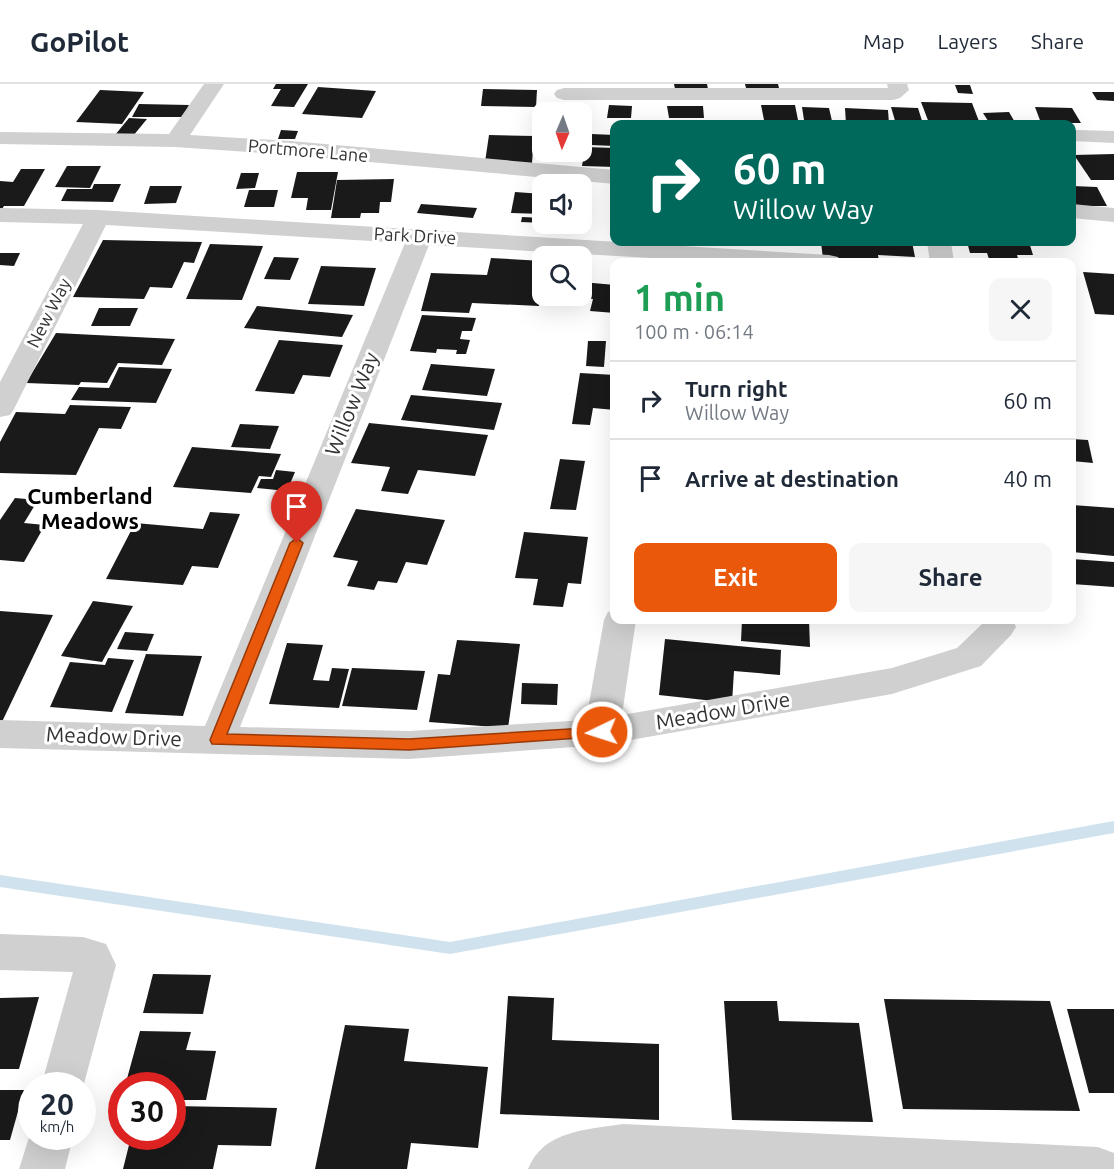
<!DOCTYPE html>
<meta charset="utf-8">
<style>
body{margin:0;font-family:Ubuntu,sans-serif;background:#f6f6f7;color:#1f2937;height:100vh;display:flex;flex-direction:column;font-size:22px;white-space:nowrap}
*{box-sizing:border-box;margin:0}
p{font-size:20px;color:#747a83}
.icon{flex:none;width:33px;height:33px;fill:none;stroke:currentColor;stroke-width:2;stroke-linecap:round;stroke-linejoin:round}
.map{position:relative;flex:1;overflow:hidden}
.details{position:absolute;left:610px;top:174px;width:466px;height:366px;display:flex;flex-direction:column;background:#fff;border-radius:12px;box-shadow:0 6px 24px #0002}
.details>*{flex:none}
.guide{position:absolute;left:610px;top:36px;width:466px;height:126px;border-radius:12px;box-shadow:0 6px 24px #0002;background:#00695c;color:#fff;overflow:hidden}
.needle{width:39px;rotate:182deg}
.tools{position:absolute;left:532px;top:18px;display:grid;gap:12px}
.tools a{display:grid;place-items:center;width:60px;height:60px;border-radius:12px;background:#fff;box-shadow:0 6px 24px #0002;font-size:30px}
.speed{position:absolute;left:18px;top:988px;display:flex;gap:12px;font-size:30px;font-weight:700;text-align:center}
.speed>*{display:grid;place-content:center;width:78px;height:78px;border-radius:50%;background:#fff;box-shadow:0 6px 24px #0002;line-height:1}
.speed small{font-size:15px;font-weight:400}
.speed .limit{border:9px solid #d22;background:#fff;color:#111}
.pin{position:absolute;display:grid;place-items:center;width:51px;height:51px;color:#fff;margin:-62px -26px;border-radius:50% 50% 50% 0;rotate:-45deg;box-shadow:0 0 6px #0007}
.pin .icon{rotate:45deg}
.me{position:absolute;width:66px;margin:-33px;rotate:266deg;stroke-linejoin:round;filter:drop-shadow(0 0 4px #0008)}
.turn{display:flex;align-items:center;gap:21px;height:126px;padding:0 24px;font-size:27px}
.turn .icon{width:78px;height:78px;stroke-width:2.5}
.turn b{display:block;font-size:42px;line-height:51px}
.round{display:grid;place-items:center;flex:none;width:63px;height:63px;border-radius:12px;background:#f6f6f7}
.summary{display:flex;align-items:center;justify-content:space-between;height:102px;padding:0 24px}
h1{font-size:36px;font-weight:600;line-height:45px;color:#1e9e55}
.button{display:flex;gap:12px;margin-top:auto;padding:12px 24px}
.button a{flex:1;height:69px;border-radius:12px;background:#ea580c;color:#fff;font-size:24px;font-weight:600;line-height:69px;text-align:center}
.button a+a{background:#f6f6f7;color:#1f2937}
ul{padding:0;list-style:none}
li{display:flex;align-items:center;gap:18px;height:78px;padding:0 24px;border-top:2px solid #e0e1e3}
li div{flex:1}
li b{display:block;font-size:22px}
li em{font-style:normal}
header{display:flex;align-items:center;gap:36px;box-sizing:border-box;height:84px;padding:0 30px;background:#fff;border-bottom:2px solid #e0e1e3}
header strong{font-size:28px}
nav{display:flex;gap:33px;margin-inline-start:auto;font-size:21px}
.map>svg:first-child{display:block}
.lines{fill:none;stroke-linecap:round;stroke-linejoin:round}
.stream{fill:#cfe2ee;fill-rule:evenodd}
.building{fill:#1a1a1a}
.street{fill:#d0d0d0;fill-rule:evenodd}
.route{fill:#ea580c;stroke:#983908;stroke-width:1.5}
.labels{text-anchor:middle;stroke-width:6;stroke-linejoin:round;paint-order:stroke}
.far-street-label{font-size:18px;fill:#333;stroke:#fff}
.street-label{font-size:21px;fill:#333;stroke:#fff}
.neighbourhood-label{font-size:22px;font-weight:bold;fill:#000;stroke:#fff}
</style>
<header>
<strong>GoPilot</strong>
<nav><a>Map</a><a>Layers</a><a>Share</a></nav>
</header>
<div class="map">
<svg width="1114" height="1085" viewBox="0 0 1114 1085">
<rect width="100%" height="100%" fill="#fff"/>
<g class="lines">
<polygon class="stream" points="1114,737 1114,749 450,870 0,803 0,791 450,858"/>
</g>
<g class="building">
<polygon points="276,0 308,0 294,23 271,22 281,5 273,5"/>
<polygon points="674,0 707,0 708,5 675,5"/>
<polygon points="745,0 778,0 779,4 746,4"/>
<polygon points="955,1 970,1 973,10 958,9"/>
<polygon points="318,3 376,7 362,34 302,30"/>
<polygon points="483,5 537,6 536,23 481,22"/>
<polygon points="100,6 144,8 122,40 76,38"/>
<polygon points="1092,8 1114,8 1114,17 1097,16"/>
<polygon points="921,18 972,19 980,40 929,39"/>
<polygon points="139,20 189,21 183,33 132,33"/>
<polygon points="609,21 632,22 631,34 607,34"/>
<polygon points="761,21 795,21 798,36 764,36"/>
<polygon points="667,22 703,22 704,34 669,34"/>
<polygon points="802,23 829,24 832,37 804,36"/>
<polygon points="891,23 918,24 923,40 896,40"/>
<polygon points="1035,23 1072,24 1081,39 1041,39"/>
<polygon points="845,24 888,26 889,40 846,40"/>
<polygon points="1009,28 1016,40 990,40 983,29"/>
<polygon points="129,34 147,35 133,52 115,51"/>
<polygon points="621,36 645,37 645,40 621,40"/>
<polygon points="757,37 805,37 806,40 757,40"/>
<polygon points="281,46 298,47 295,55 278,55"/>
<polygon points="591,50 615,51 615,62 590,61"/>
<polygon points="489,51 534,52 532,79 485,78"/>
<polygon points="585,63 615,64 615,83 582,82"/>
<polygon points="1114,70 1114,96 1091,96 1074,71"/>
<polygon points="67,82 101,82 90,104 55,103"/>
<polygon points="21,85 45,85 24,122 4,122 0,128 0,97 13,98"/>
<polygon points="297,88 338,88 331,126 306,126 308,114 291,114"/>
<polygon points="241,89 259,89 255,104 236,105"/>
<polygon points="394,95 391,118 380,118 379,129 361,129 360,134 331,134 337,96"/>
<polygon points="94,100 121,100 113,118 61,117 67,105 92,105"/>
<polygon points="150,102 182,102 176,119 144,120"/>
<polygon points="1072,102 1097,103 1107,122 1075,122"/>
<polygon points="249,106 278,106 274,123 244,123"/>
<polygon points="515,108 543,110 543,130 511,129"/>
<polygon points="582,109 589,109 584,141 582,141"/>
<polygon points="421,120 477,124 473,134 417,129"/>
<polygon points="522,133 543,134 543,139 521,138"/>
<polygon points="103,156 202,158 194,179 184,178 172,204 150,203 144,215 73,213"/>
<polygon points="821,158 912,158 915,173 878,171 879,177 823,175"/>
<polygon points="967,158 1029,158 1033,171 1017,171 1019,178 990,178 987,169 970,169"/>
<polygon points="210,160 263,162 242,216 186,215"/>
<polygon points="0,169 20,169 14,182 0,181"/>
<polygon points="274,173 299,174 290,196 264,195"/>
<polygon points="491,174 543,177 543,198 539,222 472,219 469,229 421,227 431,189 487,191"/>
<polygon points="321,182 376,184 364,222 308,220"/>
<polygon points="1083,188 1114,190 1114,231 1095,230"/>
<polygon points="582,198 615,201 615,229 590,227 593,215 571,213 582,212"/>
<polygon points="257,222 353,231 342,253 244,244"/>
<polygon points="99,224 138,224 130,242 91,242"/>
<polygon points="422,231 476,234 472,247 462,247 460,255 470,256 466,270 456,270 457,266 437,265 436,269 410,267"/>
<polygon points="56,249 175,255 162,281 118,279 107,299 81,298 79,301 26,299"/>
<polygon points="279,256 343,261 330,293 303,291 294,310 255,307"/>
<polygon points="588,257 606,257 604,283 586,282"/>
<polygon points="431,280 495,285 487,312 422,306"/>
<polygon points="119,283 172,285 156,319 71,316 79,303 109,304"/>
<polygon points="580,289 615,291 615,326 593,324 590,341 572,340"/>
<polygon points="411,311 502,319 494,346 401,336"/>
<polygon points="70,321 131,323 121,345 99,344 76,391 0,389 0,358 16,328 65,330"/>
<polygon points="369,339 488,351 475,392 418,386 408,410 381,407 390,383 351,379"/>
<polygon points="240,340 279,342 270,365 231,363"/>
<polygon points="1072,355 1088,356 1093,379 1072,377"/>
<polygon points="192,363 281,370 271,393 259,392 251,409 173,403"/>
<polygon points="560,375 585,377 576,426 550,425"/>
<polygon points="276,386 295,388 287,407 257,404 261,395 273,395"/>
<polygon points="15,414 38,416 24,439 45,441 24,478 0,476 0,436"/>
<polygon points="1072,421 1114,424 1114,472 1072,468"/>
<polygon points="356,425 445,436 427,481 406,478 397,499 378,497 374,506 347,502 358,477 333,473"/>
<polygon points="210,428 240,430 218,484 192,482 183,501 106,495 135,439 203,445"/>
<polygon points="524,448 588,453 581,500 568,499 563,523 533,521 538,495 515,494"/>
<polygon points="1072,475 1114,478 1114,503 1072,500"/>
<polygon points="93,517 133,522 102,578 61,572"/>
<polygon points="0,527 53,531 0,642"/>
<polygon points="742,536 809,536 810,563 741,557"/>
<polygon points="923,536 964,536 965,540 923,537"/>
<polygon points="125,548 154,550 147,567 117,565"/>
<polygon points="665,555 781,566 780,591 734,587 732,619 659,611"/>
<polygon points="457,556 520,560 508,644 429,638 438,590 450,591"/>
<polygon points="287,559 323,561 313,596 329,597 332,584 349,585 339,624 269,620"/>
<polygon points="146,570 202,572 183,632 125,629"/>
<polygon points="108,574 134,576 112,628 50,623 70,578 105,581"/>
<polygon points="352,584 425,587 417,626 342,622"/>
<polygon points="522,599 558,600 557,621 521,620"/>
<polygon points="153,890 211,891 203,930 143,929"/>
<polygon points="508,912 554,914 552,956 659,960 659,1036 500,1030"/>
<polygon points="39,913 19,985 0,985 0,914"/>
<polygon points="884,915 1050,917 1080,1027 903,1025"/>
<polygon points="724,917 777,917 779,937 859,939 873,1038 732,1036"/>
<polygon points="1067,925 1114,925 1114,1009 1089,1009"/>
<polygon points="345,941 409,945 404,977 488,983 478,1064 411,1059 407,1085 315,1085"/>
<polygon points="140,947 191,948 186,966 216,967 206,1016 172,1016 172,1002 125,1002"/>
<polygon points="0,1006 24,1006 10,1056 0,1056"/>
<polygon points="172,1022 277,1024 271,1062 218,1061 213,1085 123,1085 131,1053 172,1053"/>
</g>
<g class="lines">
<g class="street">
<polygon points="204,0 224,0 190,51 291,57 615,86 615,100 291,71 175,63 0,60 0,48 169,50"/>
<polygon points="887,0 907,0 909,6 900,14 893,16 564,16 557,14 554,10 557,6 564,4 888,4"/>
<polygon points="1078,46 1114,47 1114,59 1072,57 1072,47"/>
<polygon points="1072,120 1114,124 1114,138 1072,134"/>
<polygon points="0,124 98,126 829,171 838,173 841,178 719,178 429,161 240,643 409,647 586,636 604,536 608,528 615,526 615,536 636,536 622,631 892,584 957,564 982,540 981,536 1013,536 1016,543 1011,551 981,582 892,610 602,661 409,675 0,664 0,636 205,642 405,159 106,141 14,325 10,331 0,333 0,298 83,140 0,138"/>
<polygon points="927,158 951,158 954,178 930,178"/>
<polygon points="0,850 83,853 106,860 116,881 82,1007 82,1002 41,1002 73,888 0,886"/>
<path d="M623 1040 1098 1063 1114 1069V1085H528C544 1046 586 1046 623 1040Z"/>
<polygon points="32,1044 32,1053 73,1053 65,1085 19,1085"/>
</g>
</g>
<polygon class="route" points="297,454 303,459 227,650 409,655 602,643 608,644 610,648 608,652 409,666 212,660 210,656 290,459"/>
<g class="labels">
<g class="far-street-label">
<text transform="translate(308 67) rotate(5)" y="6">Portmore Lane</text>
<text transform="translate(415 152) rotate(3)" y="6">Park Drive</text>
<text transform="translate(49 229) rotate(-63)" y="6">New Way</text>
</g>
<g class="street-label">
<text transform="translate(352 320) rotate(-68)" y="7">Willow Way</text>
<text transform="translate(723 627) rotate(-10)" y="7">Meadow Drive</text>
<text transform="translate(114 653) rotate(2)" y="7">Meadow Drive</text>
</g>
<g class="neighbourhood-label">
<text x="90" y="420">Cumberland<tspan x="90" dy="25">Meadows</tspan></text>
</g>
</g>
</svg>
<div class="tools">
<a><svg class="needle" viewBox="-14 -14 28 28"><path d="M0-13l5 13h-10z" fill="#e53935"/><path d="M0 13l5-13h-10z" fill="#747a83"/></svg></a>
<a><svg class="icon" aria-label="sound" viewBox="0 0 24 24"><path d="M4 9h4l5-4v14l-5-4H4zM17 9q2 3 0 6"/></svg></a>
<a><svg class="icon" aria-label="search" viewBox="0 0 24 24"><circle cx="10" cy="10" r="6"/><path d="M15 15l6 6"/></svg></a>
</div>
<div class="speed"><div>20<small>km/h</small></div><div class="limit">30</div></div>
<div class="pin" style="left:297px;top:459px;background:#d93025"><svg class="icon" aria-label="arrive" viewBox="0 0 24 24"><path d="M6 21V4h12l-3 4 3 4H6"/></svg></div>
<svg class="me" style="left:602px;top:648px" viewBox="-20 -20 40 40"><circle r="17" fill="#ea580c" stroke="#fff" stroke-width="3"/><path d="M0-11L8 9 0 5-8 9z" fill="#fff"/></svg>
<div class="guide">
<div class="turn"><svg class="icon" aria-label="right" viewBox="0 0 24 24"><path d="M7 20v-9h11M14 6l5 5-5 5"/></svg><div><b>60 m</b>Willow Way</div></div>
</div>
<section class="details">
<div class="summary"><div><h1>1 min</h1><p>100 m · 06:14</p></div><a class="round"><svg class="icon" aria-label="close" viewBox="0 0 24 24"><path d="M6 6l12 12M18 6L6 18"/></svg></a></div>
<ul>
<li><svg class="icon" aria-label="right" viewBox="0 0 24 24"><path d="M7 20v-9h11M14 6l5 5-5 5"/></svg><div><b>Turn right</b><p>Willow Way</p></div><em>60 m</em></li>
<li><svg class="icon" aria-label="arrive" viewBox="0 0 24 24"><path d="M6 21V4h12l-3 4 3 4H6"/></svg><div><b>Arrive at destination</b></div><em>40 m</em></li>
</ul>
<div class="button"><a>Exit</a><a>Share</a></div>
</section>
</div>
